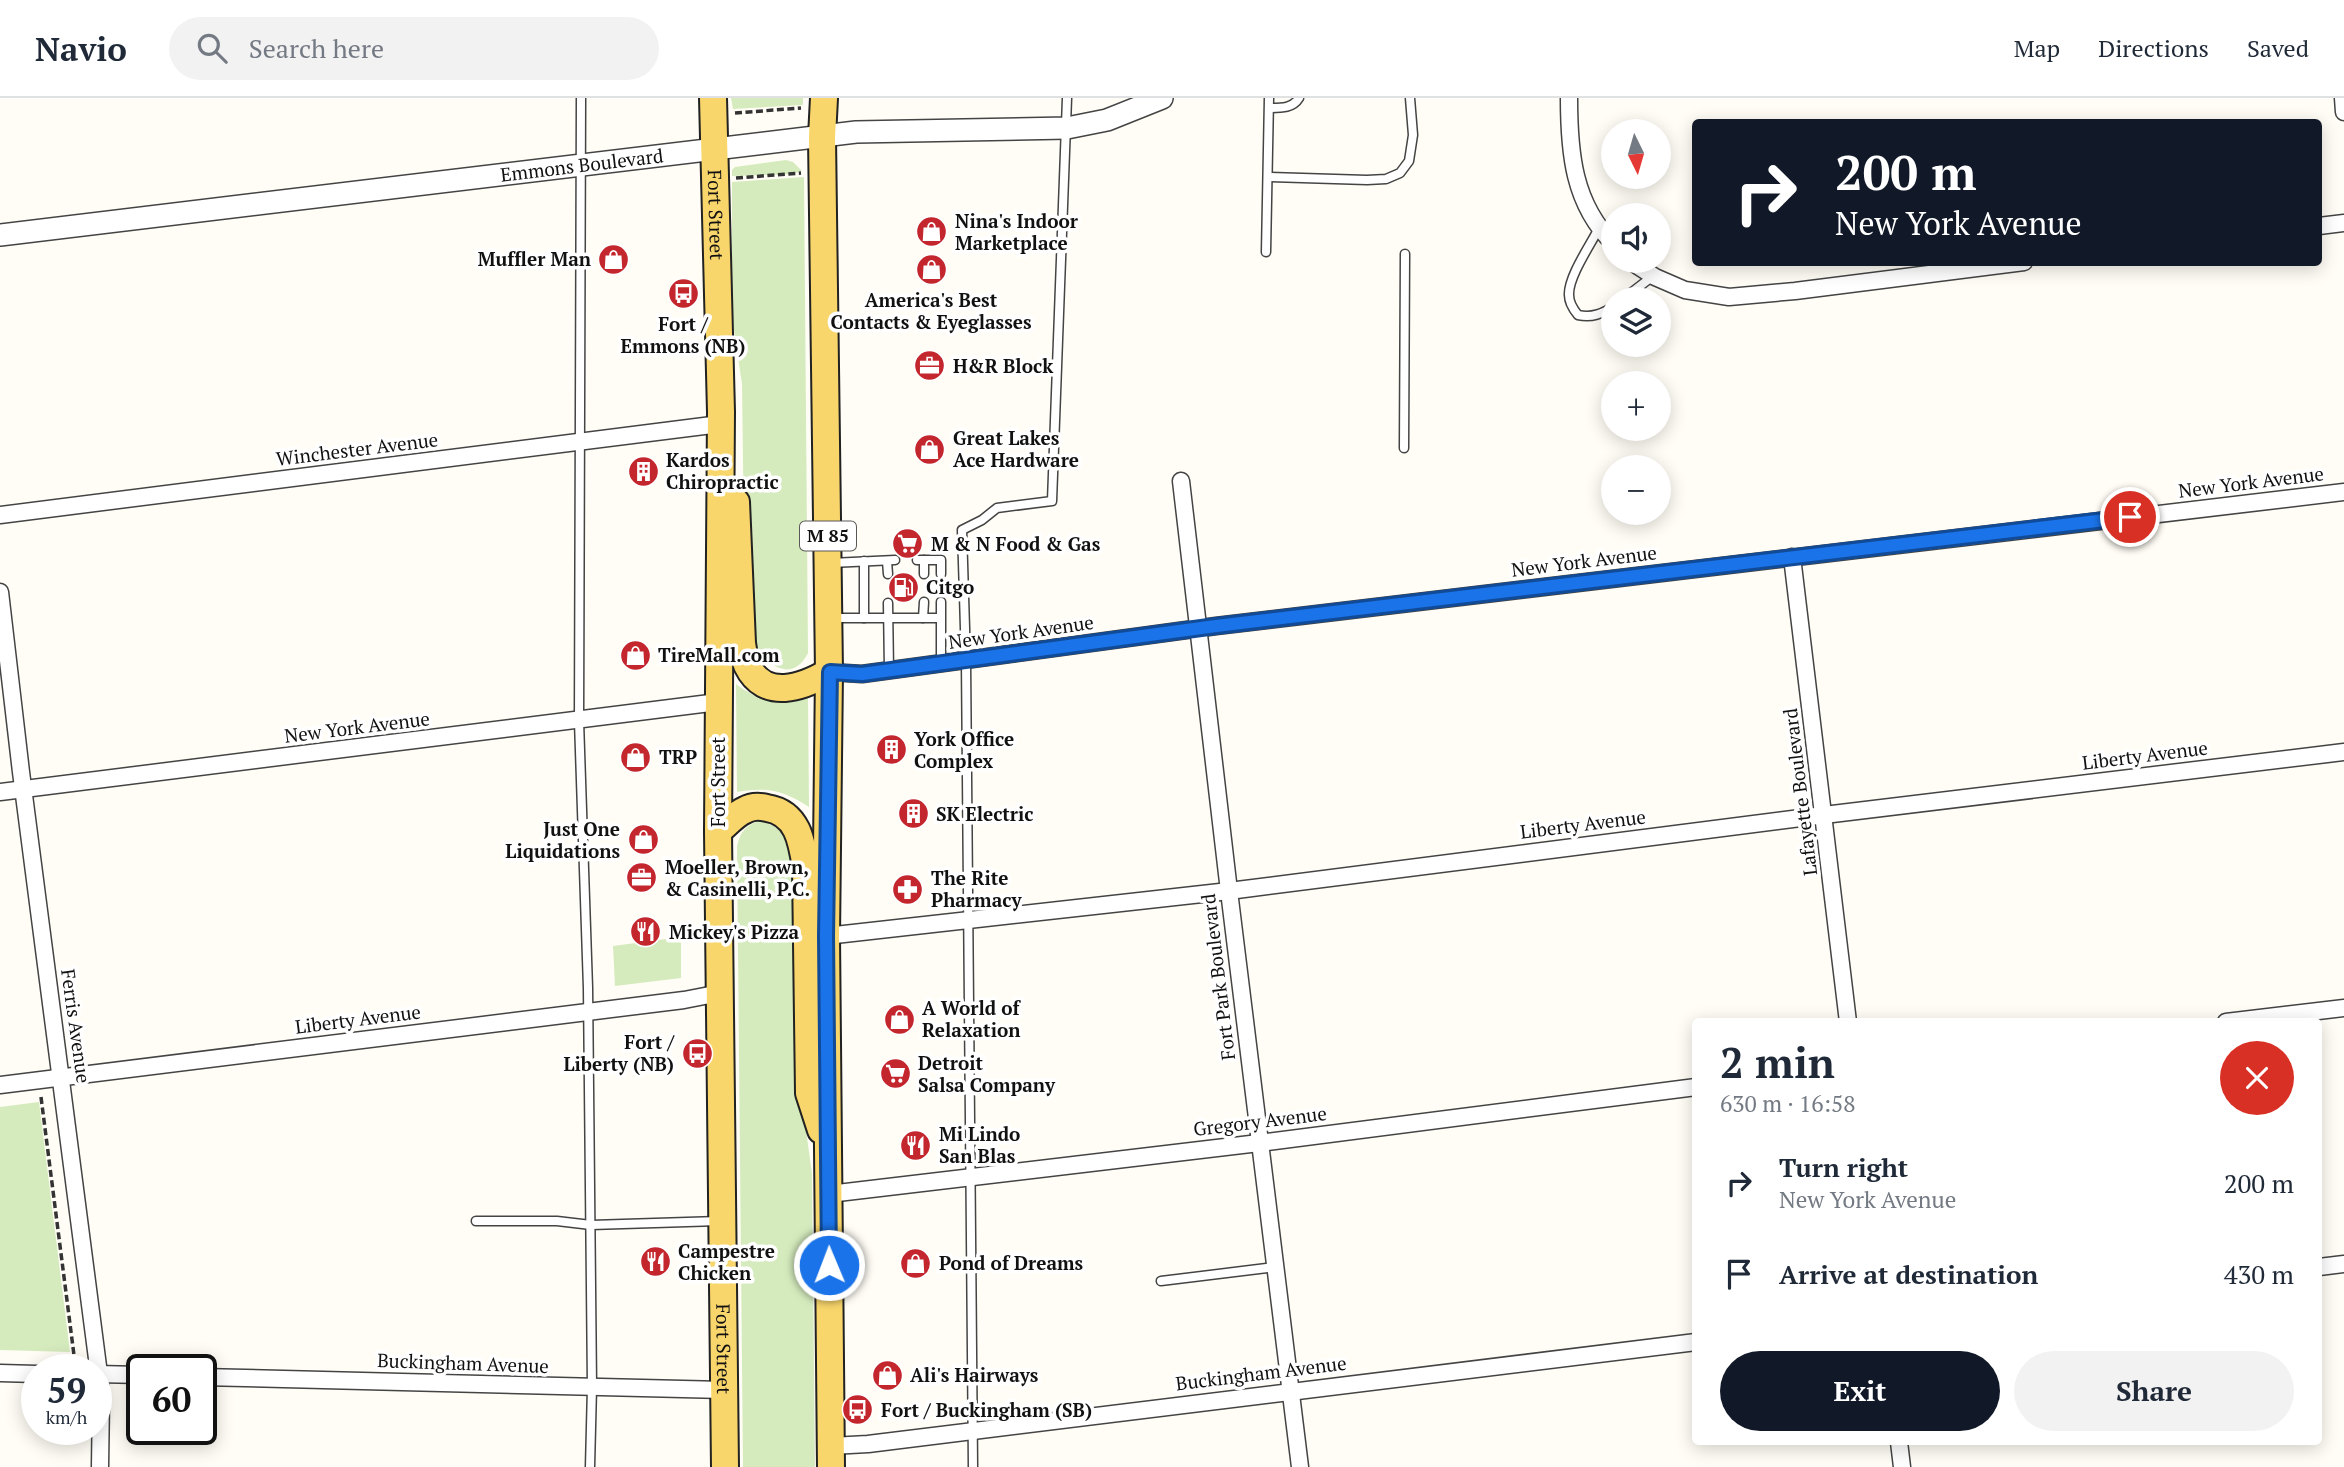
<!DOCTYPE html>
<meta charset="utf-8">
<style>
body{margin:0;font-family:"PT Serif",serif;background:#f2f2f3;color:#1f2937;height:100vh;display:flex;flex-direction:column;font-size:26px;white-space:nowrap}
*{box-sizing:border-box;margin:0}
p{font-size:23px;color:#747a83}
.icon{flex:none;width:38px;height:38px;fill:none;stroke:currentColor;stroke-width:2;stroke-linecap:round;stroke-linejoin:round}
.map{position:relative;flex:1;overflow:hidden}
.details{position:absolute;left:1692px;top:920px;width:630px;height:427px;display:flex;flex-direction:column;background:#fff;border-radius:7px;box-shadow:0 4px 18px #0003}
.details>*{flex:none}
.hud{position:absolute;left:1692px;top:21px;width:630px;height:147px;border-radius:7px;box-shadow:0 4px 18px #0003;background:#111827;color:#fff;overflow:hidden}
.needle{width:46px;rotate:175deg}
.buttons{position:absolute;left:1601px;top:21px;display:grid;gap:14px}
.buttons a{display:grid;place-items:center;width:70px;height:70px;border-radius:50%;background:#fff;box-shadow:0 4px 18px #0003;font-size:35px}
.speed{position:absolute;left:21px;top:1256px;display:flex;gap:14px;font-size:35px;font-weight:700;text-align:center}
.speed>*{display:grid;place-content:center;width:91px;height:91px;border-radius:50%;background:#fff;box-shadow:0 4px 18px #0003;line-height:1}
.speed small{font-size:18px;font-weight:400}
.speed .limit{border:4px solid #111;border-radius:10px;background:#fff;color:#111}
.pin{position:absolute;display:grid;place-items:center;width:60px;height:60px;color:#fff;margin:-30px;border:4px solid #fff;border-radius:50%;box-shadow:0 2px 7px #0007}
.me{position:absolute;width:77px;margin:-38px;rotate:359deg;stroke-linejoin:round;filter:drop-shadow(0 0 5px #0008)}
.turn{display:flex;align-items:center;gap:24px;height:147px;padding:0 28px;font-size:32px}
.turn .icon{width:91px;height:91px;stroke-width:2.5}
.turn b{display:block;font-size:49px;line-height:60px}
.round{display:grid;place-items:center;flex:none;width:74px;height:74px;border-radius:37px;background:#f2f2f3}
.headline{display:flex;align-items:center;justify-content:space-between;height:119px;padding:0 28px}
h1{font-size:42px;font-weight:800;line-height:52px}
.cta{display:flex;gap:14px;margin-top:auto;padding:14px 28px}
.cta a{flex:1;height:80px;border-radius:42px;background:#111827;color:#fff;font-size:28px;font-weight:800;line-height:80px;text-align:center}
.cta a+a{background:#f2f2f3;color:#1f2937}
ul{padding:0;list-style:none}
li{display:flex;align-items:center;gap:21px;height:91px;padding:0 28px}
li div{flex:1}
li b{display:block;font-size:26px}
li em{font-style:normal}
header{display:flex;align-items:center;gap:42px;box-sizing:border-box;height:98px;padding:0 35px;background:#fff;border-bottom:2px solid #e0e1e3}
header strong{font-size:33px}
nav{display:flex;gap:38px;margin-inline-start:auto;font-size:24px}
.search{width:490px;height:63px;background:#f2f2f3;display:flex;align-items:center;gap:18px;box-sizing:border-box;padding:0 24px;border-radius:38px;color:#747a83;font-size:26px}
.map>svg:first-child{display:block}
.green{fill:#d5ebbd}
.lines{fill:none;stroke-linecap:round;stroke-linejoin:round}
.service-casing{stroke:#444;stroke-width:11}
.minor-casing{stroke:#444;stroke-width:19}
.tertiary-casing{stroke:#444;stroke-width:24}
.primary-casing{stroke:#222;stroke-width:30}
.path{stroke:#333;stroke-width:3.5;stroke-dasharray:7 3.5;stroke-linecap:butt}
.service{stroke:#fff;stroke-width:8}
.minor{stroke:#fff;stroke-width:16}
.tertiary{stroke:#fff;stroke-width:21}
.primary{stroke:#f9d66b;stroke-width:26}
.route-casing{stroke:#114b97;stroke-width:18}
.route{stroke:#1a73e8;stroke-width:12}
.labels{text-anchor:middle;stroke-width:7;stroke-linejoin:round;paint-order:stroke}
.shield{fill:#fff;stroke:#585858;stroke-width:2}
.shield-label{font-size:18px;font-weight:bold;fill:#111}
.street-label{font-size:19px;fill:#111;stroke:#fff}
.poi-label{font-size:19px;font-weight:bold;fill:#111;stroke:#fff;text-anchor:start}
</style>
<header>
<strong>Navio</strong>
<div class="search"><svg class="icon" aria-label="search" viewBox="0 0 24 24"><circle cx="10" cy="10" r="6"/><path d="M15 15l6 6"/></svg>Search here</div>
<nav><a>Map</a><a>Directions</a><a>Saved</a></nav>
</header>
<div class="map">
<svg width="2344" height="1369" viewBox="0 0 2344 1369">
<rect width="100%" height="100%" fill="#fffdf5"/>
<g class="green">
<polygon points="731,0 803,0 803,7 733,11"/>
<polygon points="786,62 793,64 802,73 792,76 732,78 732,72 735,69"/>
<path d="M804 79 808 555C792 588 761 565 750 540 747 533 746 525 745 517L742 286 732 220V84Z"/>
<path d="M736 586C762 605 778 608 808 600L809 709C782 692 768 689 737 694Z"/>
<path d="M758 723C781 726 791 744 799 763L803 1010 812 1076 815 1369H743L737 749C740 735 744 729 758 723Z"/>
<polygon points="681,839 681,880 615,888 613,848"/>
<polygon points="39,1004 70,1254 0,1252 0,1009"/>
</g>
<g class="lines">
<defs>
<g id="service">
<polyline points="581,0 579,623 588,890 592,1289 590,1369"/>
<path d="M1271 10C1282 10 1293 10 1299 0"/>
<polyline points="1269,79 1367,82 1386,81 1400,75 1409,63 1413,37 1410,0"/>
<path d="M1599 130C1591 146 1568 179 1569 197 1569 205 1573 211 1578 217 1592 220 1602 216 1614 208"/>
<polyline points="1266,154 1269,0"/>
<polyline points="1623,201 1653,178"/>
<polyline points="1404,350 1405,156"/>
<polyline points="917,462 941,462 941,476"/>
<polyline points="864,463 864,520"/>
<polyline points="887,463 888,476"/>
<polyline points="831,465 895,462"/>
<polyline points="924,476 924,462"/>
<polyline points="941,504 941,566"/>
<polyline points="888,505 889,573"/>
<polyline points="831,520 940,520"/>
<polyline points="923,520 924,504"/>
<polyline points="476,1123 557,1123 591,1127 719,1123"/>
<polyline points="1161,1183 1275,1169"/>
<polyline points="973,1369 966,563 962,432 982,422 997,410 1052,403 1067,0"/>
</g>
<g id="minor">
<path d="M1569 0C1569 54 1573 106 1614 146"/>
<polyline points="2343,0 2344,14"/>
<polyline points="2319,128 2344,125"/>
<polyline points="1630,163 1655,179 1685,192 1729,199 1795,193 2024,164"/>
<polyline points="1181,383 1229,793 1300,1369"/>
<polyline points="0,417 720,326"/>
<polyline points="1792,459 1848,924"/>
<polyline points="0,494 21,674 99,1276 101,1299 100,1369"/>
<polyline points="829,574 862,576 1216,528 2344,394"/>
<polyline points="0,694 718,604"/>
<polyline points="826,838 1229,793 1824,717 2344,654"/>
<polyline points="2226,924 2344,910"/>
<polyline points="0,987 684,902 720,895"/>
<polyline points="829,1096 1259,1045 1696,989"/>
<polyline points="2319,1169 2344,1166"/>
<polyline points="0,1275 37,1276"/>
<polyline points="96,1276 142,1277"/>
<polyline points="201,1279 724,1292"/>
<polyline points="1899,1344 1902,1369"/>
<polyline points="831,1348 868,1346 1696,1244"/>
</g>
<g id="tertiary">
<path id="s1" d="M0 137 856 34 1067 30 1107 22 1162 0"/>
</g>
<g id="primary">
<path id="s2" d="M713 0 721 314 718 733 725 1369"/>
<polyline points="824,0 822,39 829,574 826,838 831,1369"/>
<path d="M736 404 742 545C743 552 744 560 747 567 765 604 803 589 829 574"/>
<path d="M718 733C726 727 735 716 745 712 752 708 759 708 767 710 798 715 802 744 806 770L809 995 821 1032"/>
</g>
</defs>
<use href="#service" class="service-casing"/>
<use href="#minor" class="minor-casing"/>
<use href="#tertiary" class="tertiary-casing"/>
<use href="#primary" class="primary-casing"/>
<g class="path">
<polyline points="735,15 801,10"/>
<polyline points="736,80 801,75"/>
<polyline points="41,999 75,1265"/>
</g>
<use href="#service" class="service"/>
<use href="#minor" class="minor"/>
<use href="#tertiary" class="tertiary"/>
<use href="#primary" class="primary"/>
</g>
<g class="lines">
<defs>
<polyline id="route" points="829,1167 826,838 830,574 862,576 1216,528 2130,419"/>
</defs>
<use href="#route" class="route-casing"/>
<use href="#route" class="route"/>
</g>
<defs>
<symbol id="shop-disc" viewBox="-11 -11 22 22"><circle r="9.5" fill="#c4262e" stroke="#fff"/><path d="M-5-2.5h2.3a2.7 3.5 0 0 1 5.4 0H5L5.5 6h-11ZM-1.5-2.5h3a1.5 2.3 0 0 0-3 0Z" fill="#fff"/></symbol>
<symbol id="bus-disc" viewBox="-11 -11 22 22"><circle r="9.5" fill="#c4262e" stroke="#fff"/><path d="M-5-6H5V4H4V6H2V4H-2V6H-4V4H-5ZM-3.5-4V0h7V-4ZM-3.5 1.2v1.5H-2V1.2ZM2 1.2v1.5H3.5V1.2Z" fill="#fff"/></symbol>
<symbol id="office-disc" viewBox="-11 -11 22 22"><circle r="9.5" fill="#c4262e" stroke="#fff"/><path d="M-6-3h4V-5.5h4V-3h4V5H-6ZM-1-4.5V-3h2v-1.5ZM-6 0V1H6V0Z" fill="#fff"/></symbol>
<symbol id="building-disc" viewBox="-11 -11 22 22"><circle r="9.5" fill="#c4262e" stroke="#fff"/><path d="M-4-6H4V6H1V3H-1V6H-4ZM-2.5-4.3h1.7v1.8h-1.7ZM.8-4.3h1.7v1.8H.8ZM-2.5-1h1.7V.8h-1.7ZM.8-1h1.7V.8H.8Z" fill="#fff"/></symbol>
<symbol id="supermarket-disc" viewBox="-11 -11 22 22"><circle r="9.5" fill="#c4262e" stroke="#fff"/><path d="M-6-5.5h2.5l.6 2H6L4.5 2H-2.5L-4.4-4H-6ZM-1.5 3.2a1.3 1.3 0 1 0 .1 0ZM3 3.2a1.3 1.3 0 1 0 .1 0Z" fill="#fff"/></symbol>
<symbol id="fuel-disc" viewBox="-11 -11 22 22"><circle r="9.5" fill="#c4262e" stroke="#fff"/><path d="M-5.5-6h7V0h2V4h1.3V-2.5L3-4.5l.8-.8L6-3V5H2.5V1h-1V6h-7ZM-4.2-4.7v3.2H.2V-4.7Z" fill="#fff"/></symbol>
<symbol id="pharmacy-disc" viewBox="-11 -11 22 22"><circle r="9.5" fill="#c4262e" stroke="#fff"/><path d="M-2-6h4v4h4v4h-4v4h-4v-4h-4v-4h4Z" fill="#fff"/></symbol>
<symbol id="restaurant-disc" viewBox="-11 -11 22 22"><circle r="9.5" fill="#c4262e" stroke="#fff"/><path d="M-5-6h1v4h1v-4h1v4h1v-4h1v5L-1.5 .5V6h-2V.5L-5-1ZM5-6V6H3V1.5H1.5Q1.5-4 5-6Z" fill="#fff"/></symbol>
</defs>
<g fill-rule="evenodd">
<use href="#shop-disc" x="914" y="116" width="35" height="35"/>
<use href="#shop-disc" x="596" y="144" width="35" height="35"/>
<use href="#shop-disc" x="914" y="154" width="35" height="35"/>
<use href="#bus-disc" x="666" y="178" width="35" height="35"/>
<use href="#office-disc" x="912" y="250" width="35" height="35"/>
<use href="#shop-disc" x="912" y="334" width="35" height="35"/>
<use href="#building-disc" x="626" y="356" width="35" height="35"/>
<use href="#supermarket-disc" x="890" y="428" width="35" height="35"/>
<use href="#fuel-disc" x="886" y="472" width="35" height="35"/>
<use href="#shop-disc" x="618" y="540" width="35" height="35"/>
<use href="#building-disc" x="874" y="634" width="35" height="35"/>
<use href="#shop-disc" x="618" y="642" width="35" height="35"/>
<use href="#building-disc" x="896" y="698" width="35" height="35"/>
<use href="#shop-disc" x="626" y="724" width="35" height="35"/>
<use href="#office-disc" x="624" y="762" width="35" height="35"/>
<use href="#pharmacy-disc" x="890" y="774" width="35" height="35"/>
<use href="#restaurant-disc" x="628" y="816" width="35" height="35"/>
<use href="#shop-disc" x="882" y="904" width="35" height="35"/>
<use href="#bus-disc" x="680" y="938" width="35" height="35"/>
<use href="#supermarket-disc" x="878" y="958" width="35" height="35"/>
<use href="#restaurant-disc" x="898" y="1030" width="35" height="35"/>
<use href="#restaurant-disc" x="638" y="1146" width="35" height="35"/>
<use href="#shop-disc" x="898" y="1148" width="35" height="35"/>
<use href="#shop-disc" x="870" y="1260" width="35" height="35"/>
<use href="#bus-disc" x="840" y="1294" width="35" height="35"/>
</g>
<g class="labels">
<rect class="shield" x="800" y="423.5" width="56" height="29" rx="5"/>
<g class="shield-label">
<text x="828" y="444">M 85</text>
</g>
<g class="street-label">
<text dy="7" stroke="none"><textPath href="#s1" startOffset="586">Emmons Boulevard</textPath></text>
<text dy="7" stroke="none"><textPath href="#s2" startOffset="117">Fort Street</textPath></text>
<text transform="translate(357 351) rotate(-7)" y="7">Winchester Avenue</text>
<text transform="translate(2251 384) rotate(-7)" y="7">New York Avenue</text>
<text transform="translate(1584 463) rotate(-7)" y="7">New York Avenue</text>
<text transform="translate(1021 534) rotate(-8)" y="7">New York Avenue</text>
<text transform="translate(357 629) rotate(-7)" y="7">New York Avenue</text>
<text transform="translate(2145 657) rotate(-7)" y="7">Liberty Avenue</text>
<text transform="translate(718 684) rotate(-90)" y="7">Fort Street</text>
<text transform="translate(1800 694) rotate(-97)" y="7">Lafayette Boulevard</text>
<text transform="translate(1583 726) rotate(-7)" y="7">Liberty Avenue</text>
<text transform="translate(1218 879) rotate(-97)" y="7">Fort Park Boulevard</text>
<text transform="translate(358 921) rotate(-7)" y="7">Liberty Avenue</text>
<text transform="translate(76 928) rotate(82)" y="7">Ferris Avenue</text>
<text transform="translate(1260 1023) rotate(-7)" y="7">Gregory Avenue</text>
<text dy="7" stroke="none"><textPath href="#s2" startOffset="1251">Fort Street</textPath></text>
<text transform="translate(463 1265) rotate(2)" y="7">Buckingham Avenue</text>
<text transform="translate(1261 1275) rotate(-7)" y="7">Buckingham Avenue</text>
</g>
<g class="poi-label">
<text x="955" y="130">Nina's Indoor<tspan x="955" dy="22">Marketplace</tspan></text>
<text x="591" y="168" text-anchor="end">Muffler Man</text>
<text x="931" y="209" text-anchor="middle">America's Best<tspan x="931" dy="22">Contacts &amp; Eyeglasses</tspan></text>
<text x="683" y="233" text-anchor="middle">Fort /<tspan x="683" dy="22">Emmons (NB)</tspan></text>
<text x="953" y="275">H&amp;R Block</text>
<text x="953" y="347">Great Lakes<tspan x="953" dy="22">Ace Hardware</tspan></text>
<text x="666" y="369">Kardos<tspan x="666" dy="22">Chiropractic</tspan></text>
<text x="931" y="453">M &amp; N Food &amp; Gas</text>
<text x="926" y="496">Citgo</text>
<text x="658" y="564">TireMall.com</text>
<text x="914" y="648">York Office<tspan x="914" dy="22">Complex</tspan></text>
<text x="659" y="666">TRP</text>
<text x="936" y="723">SK Electric</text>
<text x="620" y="738" text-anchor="end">Just One<tspan x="620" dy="22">Liquidations</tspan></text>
<text x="665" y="776">Moeller, Brown,<tspan x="665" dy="22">&amp; Casinelli, P.C.</tspan></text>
<text x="931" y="787">The Rite<tspan x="931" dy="22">Pharmacy</tspan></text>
<text x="669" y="841">Mickey's Pizza</text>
<text x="922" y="917">A World of<tspan x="922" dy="22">Relaxation</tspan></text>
<text x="674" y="951" text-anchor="end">Fort /<tspan x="674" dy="22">Liberty (NB)</tspan></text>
<text x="918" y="972">Detroit<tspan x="918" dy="22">Salsa Company</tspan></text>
<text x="939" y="1043">Mi Lindo<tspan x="939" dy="22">San Blas</tspan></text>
<text x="678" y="1160">Campestre<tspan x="678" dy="22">Chicken</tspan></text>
<text x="939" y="1172">Pond of Dreams</text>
<text x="910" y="1284">Ali's Hairways</text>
<text x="881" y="1319">Fort / Buckingham (SB)</text>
</g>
</g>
</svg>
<div class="buttons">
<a><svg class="needle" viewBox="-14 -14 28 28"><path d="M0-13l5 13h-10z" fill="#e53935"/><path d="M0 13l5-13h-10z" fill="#747a83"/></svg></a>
<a><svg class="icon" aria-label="sound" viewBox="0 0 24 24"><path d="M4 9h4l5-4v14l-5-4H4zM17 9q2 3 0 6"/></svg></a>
<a><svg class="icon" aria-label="layers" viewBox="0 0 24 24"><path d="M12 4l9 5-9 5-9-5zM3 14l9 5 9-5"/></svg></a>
<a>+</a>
<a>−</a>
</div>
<div class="speed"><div>59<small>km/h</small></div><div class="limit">60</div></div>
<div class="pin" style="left:2130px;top:419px;background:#d93025"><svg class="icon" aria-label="arrive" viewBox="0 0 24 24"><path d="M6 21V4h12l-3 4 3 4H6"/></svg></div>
<svg class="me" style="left:829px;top:1167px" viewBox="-20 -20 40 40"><circle r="17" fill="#1a73e8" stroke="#fff" stroke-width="3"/><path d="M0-11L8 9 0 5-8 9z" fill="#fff"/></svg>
<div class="hud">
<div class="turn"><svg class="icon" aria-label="right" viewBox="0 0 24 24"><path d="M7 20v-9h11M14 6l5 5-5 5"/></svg><div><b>200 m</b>New York Avenue</div></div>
</div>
<section class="details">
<div class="headline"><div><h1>2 min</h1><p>630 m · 16:58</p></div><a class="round" style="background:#d93025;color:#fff"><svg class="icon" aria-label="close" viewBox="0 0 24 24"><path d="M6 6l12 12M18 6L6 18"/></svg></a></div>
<ul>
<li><svg class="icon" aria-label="right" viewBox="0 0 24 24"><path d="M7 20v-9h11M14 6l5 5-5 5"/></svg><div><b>Turn right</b><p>New York Avenue</p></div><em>200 m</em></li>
<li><svg class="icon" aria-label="arrive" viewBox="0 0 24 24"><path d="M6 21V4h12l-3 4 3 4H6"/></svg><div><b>Arrive at destination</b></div><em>430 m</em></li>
</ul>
<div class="cta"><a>Exit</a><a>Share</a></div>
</section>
</div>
